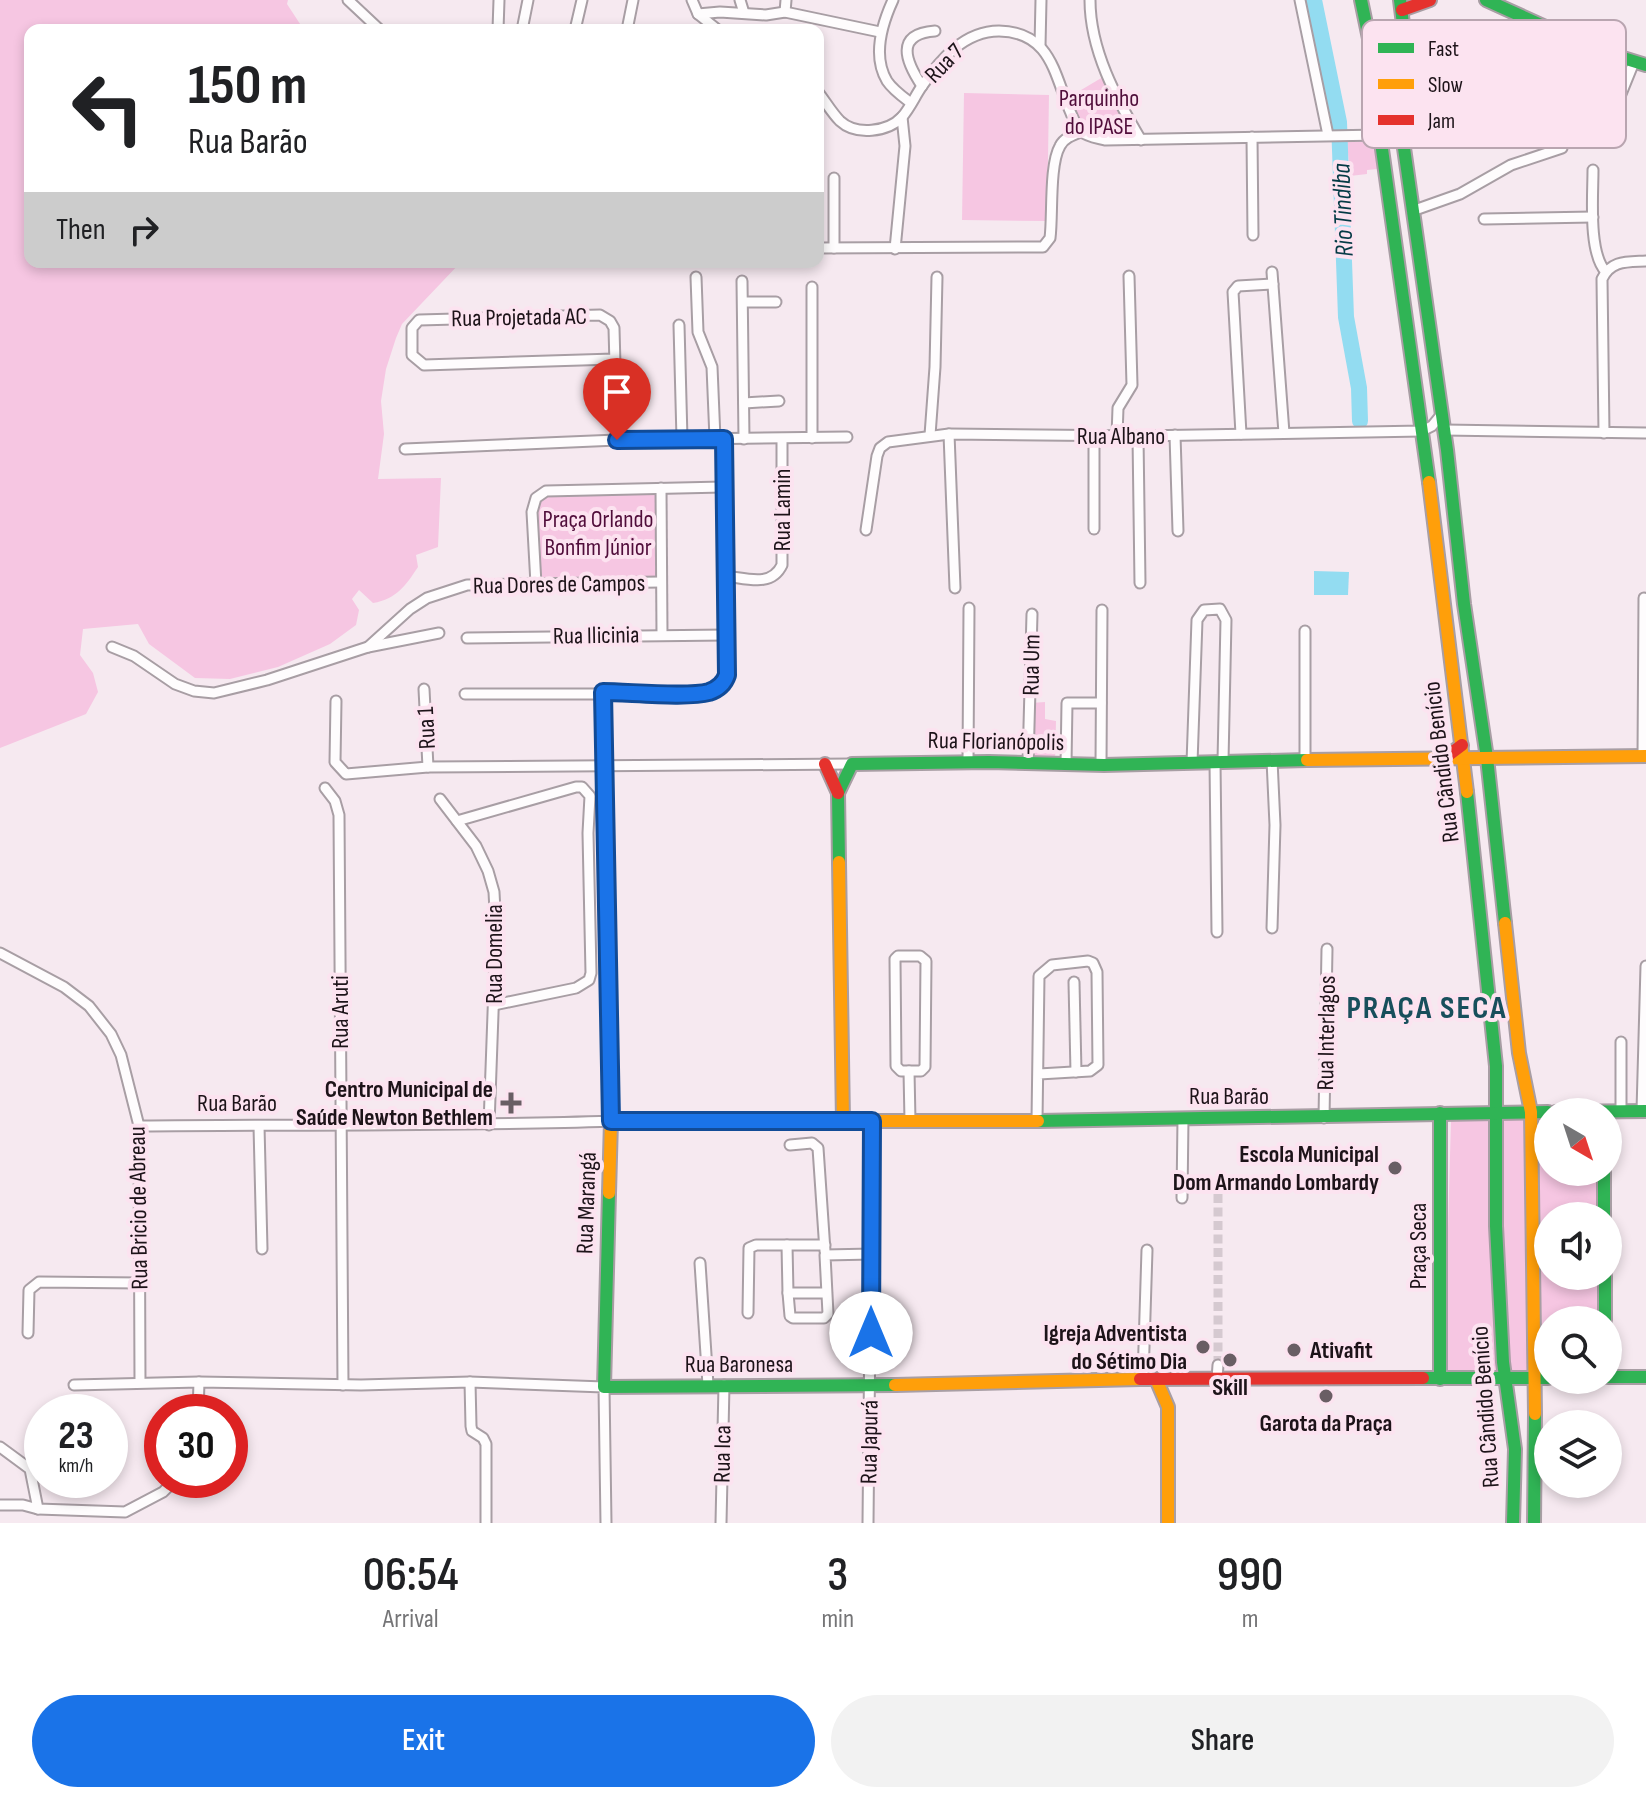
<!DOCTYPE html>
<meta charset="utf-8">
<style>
body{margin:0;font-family:"Sofia Sans Condensed",sans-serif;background:#f2f2f2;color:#202124;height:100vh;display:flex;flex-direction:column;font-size:30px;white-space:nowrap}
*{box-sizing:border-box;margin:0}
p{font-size:26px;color:#757577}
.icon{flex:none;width:44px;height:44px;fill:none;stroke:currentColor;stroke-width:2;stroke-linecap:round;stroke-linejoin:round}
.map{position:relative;height:1523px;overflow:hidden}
.panel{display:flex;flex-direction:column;background:#fff;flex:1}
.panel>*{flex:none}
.hud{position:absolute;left:24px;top:24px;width:800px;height:244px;border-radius:16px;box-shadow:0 4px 12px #0003;background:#fff;color:#202124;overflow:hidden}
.needle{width:52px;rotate:141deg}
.tools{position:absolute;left:1534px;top:1098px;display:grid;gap:16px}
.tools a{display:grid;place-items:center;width:88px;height:88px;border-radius:50%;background:#fff;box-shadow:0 4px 12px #0003;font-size:40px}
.speed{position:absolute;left:24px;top:1394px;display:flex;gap:16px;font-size:40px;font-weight:700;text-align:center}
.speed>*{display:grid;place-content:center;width:104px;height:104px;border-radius:50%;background:#fff;box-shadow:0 4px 12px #0003;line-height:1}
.speed small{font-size:20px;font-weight:400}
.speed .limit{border:12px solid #d22;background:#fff;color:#111}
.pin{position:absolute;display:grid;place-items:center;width:68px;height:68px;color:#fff;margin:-82px -34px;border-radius:50% 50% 50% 0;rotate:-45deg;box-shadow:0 0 8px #0007}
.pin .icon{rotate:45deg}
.me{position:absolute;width:88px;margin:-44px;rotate:0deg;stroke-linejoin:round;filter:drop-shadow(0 0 6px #0008)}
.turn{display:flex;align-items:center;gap:28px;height:168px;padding:0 32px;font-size:36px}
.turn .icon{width:104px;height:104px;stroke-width:2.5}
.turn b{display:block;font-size:56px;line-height:68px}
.then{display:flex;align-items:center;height:76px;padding:0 32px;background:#0003;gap:16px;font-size:30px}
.eta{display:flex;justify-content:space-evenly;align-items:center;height:136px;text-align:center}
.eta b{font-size:48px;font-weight:600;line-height:56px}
.cta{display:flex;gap:16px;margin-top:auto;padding:16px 32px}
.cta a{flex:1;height:92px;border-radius:48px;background:#1a73e8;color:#fff;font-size:32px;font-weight:600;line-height:92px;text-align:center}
.cta a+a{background:#f2f2f2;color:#202124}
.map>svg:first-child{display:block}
.green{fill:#f6c6e2}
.water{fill:#93dcf1}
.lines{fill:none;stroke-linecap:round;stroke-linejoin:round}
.river{stroke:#93dcf1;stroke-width:16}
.street-tunnel{stroke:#d5c9d0;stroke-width:9;stroke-dasharray:9 4.5;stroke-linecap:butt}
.street-casing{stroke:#a89ea4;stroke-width:13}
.fast-casing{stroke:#a89ea4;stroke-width:16}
.slow-casing{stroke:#a89ea4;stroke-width:16}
.jam-casing{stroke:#a89ea4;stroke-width:16}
.street{stroke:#fefcfd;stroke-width:9}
.fast{stroke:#30b455;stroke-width:12}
.slow{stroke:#ff9f0a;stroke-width:12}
.jam{stroke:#e5322d;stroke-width:12}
.route-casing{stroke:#114b97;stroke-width:20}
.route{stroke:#1a73e8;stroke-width:14}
.poi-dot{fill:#695e64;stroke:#fce3f0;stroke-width:3}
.labels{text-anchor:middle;stroke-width:8;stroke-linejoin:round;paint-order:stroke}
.street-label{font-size:24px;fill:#1d1319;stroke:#fce3f0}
.park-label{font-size:24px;fill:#500d3a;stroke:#fce3f0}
.poi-label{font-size:24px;font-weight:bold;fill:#1d1319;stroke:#fce3f0;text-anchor:end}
.water-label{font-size:26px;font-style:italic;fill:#043a45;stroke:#fce3f0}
.district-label{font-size:32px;font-weight:bold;letter-spacing:2px;fill:#184f5c;stroke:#fce3f0}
.key{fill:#fce3f0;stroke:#b9a5b0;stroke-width:2}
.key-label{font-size:22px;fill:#1d1319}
</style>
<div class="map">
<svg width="1646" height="1523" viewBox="0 0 1646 1523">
<rect width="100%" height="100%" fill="#f6e9f0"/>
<g class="green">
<path d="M0 0H288L287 4 304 30H30V262H461L402 324 396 338 386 369 381 401 384 434 378 479 441 478 438 547 416 555 418 567C406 585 397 599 373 603L359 590 352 599 359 610 356 625 330 644 278 667 230 679 195 678 149 644 138 624 83 629 80 655 93 673 98 692 86 714 0 748Z"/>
<polygon points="1108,74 1128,125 1124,137 1101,140 1081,132 1068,106 1078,100 1076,93"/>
<polygon points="964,93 1049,95 1047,221 962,220"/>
<polygon points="1347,141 1376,141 1378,169 1367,170 1367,174 1350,176"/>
<polygon points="661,488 661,577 538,578 535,507 540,489"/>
<polygon points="1045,702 1045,719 1056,721 1055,763 1032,762 1031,703"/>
<polygon points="1548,1115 1548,1172 1598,1172 1599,1216 1548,1216 1548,1276 1599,1276 1600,1320 1548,1320 1548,1372 1444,1374 1451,1120"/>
</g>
<polygon class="water" points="1314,571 1349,572 1348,595 1314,595"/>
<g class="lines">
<polyline class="river" points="1314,0 1339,122 1346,317 1359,388 1360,421"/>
<polyline class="street-tunnel" points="1218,1365 1218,1180"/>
<defs>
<g id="street">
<polyline points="348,0 380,30"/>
<polyline points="692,0 698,14 718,30"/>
<polyline points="740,0 744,13"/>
<path d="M893 0C882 24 872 56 887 81 893 90 903 97 911 103"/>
<path d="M1090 0C1090 50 1116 98 1141 140"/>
<polyline points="1300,0 1328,135"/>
<polyline points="785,12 786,0"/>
<polyline points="698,14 720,12 766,15 785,12 880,32"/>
<polyline points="498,30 499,0"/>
<polyline points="522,30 528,0"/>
<polyline points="575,30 582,0"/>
<polyline points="627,30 633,0"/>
<polyline points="1040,46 1041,0"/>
<path d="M922 86C906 62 894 34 935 31"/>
<path d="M818 92C825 101 832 113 840 121 856 136 888 132 902 117 910 108 915 96 922 86 940 60 964 31 999 31 1051 32 1054 74 1070 111 1073 118 1076 127 1082 132 1088 137 1098 138 1105 140L1380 135 1394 130 1403 124"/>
<polyline points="1403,102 1439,82 1453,80 1533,115 1565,106 1612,103 1621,94 1634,62"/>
<polyline points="1252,137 1253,235"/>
<path d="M1593 170C1593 196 1588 253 1606 272"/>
<polyline points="1412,211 1460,194 1511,165 1562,148"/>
<polyline points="1484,219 1593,217"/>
<path d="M818 248 1043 247 1050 238C1053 216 1049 165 1060 146 1064 138 1073 135 1081 132"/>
<polyline points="834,248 834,178"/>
<polyline points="895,249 905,146 902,117"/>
<polyline points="1272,272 1284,433"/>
<polyline points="696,277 698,332 712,367 715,439"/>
<polyline points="742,281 744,439"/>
<polyline points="743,302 776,302"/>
<polyline points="679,325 682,439"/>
<polyline points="614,359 424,365 412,355 412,328 419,320 600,315 610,321 614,328 617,440"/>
<polyline points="744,403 779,401"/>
<polyline points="1444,430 1646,433"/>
<path d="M1604 433 1602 279C1611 260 1627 262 1646 261"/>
<polyline points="949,434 955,588"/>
<polyline points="1241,434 1233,292 1238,286 1273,284"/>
<polyline points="930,435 935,367 937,277"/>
<polyline points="1175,435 1178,531"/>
<polyline points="1117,436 1118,408 1132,385 1129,276"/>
<polyline points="1138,436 1140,583"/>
<polyline points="812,438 812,287"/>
<polyline points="405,449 617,440 847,437"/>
<polyline points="661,488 662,634"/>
<polyline points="1094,529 1094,436"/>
<polyline points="866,530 877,456 880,448 888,442 949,434 1138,436 1422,431 1432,426 1441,415"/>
<path d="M725 576C746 578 771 588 782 565V439"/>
<polyline points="536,584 532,512 536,498 546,491 723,487"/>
<polyline points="1305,631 1305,760"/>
<polyline points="467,638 726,635"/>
<polyline points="112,647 134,656 175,684 194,691 214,693 267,680 368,647 410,609 427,598 467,585 661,582"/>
<polyline points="368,647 439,633"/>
<polyline points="424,689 428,767"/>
<path d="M465 694H699C712 691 722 688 727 675L724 439"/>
<polyline points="336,701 335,762 346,774 428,767 852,764"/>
<polyline points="1643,756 1644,598"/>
<polyline points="968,762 969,608"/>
<polyline points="1215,762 1217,932"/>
<polyline points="1028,763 1032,614"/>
<polyline points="1192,763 1197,620 1204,610 1220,609 1226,620 1223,761"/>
<polyline points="1066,764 1067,703 1101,703"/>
<polyline points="1101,765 1102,610"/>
<polyline points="325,788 335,801 339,815 343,1385"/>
<polyline points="440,799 476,846 488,871 494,892 496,930 489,1125"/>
<polyline points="457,821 576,787 582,787 590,796 588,833 591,973 589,980 576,988 494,1005"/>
<polyline points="1272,928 1275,825 1272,760"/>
<polyline points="0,953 64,987 89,1006 111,1034 121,1055 139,1126 140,1382"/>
<polygon points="898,956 920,956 926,961 925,1067 921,1071 901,1071 896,1066 895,959"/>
<polyline points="1074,982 1076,1072"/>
<polyline points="1621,1042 1621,1111"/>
<polyline points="909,1071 910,1121"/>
<polyline points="1642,1111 1646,966"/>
<polyline points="1324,1118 1327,949"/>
<polyline points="1037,1121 1039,976 1052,965 1088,961 1093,963 1097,972 1098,1065 1090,1071 1039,1074"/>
<path d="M139 1126C296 1124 454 1127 611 1121L603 692"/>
<polyline points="259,1126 262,1249"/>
<polyline points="790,1145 812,1143 818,1148 825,1251"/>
<polyline points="1182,1198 1183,1118"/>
<polyline points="787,1245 788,1293"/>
<polyline points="700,1263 708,1385"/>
<polyline points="827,1293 788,1293 790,1316 793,1318 824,1318 828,1314 825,1255 872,1254"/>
<polyline points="748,1313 749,1248 756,1245 825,1245"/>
<polyline points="28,1333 29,1290 39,1282 141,1283"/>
<polyline points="1143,1379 1147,1250"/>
<polyline points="1217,1379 1218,1365"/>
<polyline points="470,1382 471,1426 472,1431 483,1438 486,1444 486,1523"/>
<polyline points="74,1385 199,1382 361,1385 470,1382 604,1387 606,1523"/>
<polyline points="198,1412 199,1382"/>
<polyline points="0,1447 30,1469 38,1509"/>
<polyline points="0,1505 23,1505 38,1509 125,1512 163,1492 175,1480"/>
<polyline points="721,1523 724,1385"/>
<polyline points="868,1523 872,1121"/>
</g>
<g id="fast">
<polyline points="1361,0 1371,48 1380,135 1429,482"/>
<polyline points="1400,0 1403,24 1404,148 1447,450 1464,604 1487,758 1505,923"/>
<polyline points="1486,0 1594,49 1646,65"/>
<polyline points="1467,792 1496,1066 1496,1226 1503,1362 1515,1449 1513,1523"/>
<polyline points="839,862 838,793 852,764 989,762 1104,765 1307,760"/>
<polyline points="1556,1112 1646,1111"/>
<polyline points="1440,1113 1440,1379"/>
<polyline points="1038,1121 1548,1112"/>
<polyline points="1604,1172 1604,1216"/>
<polyline points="609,1193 604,1387 895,1385"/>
<polyline points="1605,1276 1605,1320"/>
<polyline points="1608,1377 1646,1377"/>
<polyline points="1423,1378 1548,1378"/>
<polyline points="1534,1523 1535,1414"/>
</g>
<g id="slow">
<polyline points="1429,482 1467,792"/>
<polyline points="1307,760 1646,756"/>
<polyline points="839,862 843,1122"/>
<polyline points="1505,923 1519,1053 1531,1112 1535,1414"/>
<polyline points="609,1193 611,1121 1038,1121"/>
<polyline points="1156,1379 1168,1407 1168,1523"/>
<polyline points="895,1385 1140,1379"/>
</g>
<g id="jam">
<polyline points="1402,10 1430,0"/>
<polyline points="1442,760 1462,745"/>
<polyline points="825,764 838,793"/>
<polyline points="1140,1379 1423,1378"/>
</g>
</defs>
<use href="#street" class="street-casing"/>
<use href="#fast" class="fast-casing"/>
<use href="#slow" class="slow-casing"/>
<use href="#jam" class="jam-casing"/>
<use href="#street" class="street"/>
<use href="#fast" class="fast"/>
<use href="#slow" class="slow"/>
<use href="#jam" class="jam"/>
</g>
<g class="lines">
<defs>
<path id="route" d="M617 440 724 439 727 675C724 684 718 689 709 692 688 698 628 692 603 692L611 1121H872L871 1333"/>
</defs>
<use href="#route" class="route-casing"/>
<use href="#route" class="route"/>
</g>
<g class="poi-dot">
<path d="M507 1091h8v8h8v8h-8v8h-8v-8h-8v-8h8z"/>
<circle cx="1395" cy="1168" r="8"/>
<circle cx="1203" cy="1347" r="8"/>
<circle cx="1294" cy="1350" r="8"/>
<circle cx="1230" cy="1360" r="8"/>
<circle cx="1326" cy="1396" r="8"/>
</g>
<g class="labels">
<g class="street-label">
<text transform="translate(944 63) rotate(-46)" y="8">Rua 7</text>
<text transform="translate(519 317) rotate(-1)" y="8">Rua Projetada AC</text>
<text x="1121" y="444">Rua Albano</text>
<text transform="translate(782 510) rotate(-90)" y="8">Rua Lamin</text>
<text transform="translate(559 584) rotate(-1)" y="8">Rua Dores de Campos</text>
<text transform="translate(596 635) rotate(-1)" y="8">Rua Ilicinia</text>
<text transform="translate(1031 665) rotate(-89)" y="8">Rua Um</text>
<text transform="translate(426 728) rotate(-93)" y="8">Rua 1</text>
<text transform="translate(996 741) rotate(1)" y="8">Rua Florianópolis</text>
<text transform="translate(1441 762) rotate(-97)" y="8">Rua Cândido Benício</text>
<text transform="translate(494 954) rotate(-90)" y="8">Rua Domelia</text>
<text transform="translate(340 1012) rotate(-90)" y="8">Rua Aruti</text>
<text transform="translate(1326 1033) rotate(-89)" y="8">Rua Interlagos</text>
<text x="1229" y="1104">Rua Barão</text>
<text x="237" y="1111">Rua Barão</text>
<text transform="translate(586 1203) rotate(-88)" y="8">Rua Marangá</text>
<text transform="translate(138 1208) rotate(-91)" y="8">Rua Bricio de Abreau</text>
<text transform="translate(1418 1246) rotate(-90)" y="8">Praça Seca</text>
<text x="739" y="1372">Rua Baronesa</text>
<text transform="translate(1485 1407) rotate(-94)" y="8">Rua Cândido Benício</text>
<text transform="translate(869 1442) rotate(-89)" y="8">Rua Japurá</text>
<text transform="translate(722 1454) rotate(-89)" y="8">Rua Ica</text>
</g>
<g class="park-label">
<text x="1099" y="106">Parquinho<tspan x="1099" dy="28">do IPASE</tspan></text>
<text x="598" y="527">Praça Orlando<tspan x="598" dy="28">Bonfim Júnior</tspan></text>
</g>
<g class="poi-label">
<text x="493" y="1097">Centro Municipal de<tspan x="493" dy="28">Saúde Newton Bethlem</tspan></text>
<text x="1379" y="1162">Escola Municipal<tspan x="1379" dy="28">Dom Armando Lombardy</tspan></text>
<text x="1187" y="1341">Igreja Adventista<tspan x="1187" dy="28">do Sétimo Dia</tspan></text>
<text x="1310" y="1358" text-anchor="start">Ativafit</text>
<text x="1230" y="1395" text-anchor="middle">Skill</text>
<text x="1326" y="1431" text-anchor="middle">Garota da Praça</text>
</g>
<g class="water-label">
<text transform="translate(1342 210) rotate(-92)" y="9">Rio Tindiba</text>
</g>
<g class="district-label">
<text x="1427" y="1018">PRAÇA SECA</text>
</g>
</g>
<rect x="1362" y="20" width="264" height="128" rx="12" class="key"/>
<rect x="1378" y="43" width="36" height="10" fill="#30b455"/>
<rect x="1378" y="79" width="36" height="10" fill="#ff9f0a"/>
<rect x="1378" y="115" width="36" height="10" fill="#e5322d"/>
<g class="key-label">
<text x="1428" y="56">Fast</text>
<text x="1428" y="92">Slow</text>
<text x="1428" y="128">Jam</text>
</g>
</svg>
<div class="tools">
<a><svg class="needle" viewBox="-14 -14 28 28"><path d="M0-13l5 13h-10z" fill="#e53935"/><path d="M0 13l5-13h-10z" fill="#757577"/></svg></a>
<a><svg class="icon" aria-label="sound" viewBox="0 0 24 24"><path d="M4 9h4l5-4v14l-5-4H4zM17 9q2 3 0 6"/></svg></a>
<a><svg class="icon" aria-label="search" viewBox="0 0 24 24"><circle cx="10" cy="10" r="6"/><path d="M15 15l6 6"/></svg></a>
<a><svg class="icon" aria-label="layers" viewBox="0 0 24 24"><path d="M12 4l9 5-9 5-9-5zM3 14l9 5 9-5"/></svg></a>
</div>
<div class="speed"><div>23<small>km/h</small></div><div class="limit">30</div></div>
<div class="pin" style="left:617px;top:440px;background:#d93025"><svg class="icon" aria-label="arrive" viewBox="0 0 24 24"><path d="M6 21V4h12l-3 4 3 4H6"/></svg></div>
<svg class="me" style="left:871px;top:1333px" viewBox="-20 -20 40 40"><circle r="19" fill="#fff"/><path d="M0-13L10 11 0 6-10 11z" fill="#1a73e8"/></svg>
<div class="hud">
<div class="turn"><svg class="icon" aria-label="left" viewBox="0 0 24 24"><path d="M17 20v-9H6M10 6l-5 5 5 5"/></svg><div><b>150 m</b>Rua Barão</div></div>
<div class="then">Then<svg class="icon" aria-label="right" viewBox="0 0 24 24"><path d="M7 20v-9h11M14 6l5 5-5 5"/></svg></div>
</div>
</div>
<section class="panel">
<div class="eta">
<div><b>06:54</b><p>Arrival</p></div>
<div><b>3</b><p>min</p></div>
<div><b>990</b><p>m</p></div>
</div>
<div class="cta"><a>Exit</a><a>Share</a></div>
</section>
